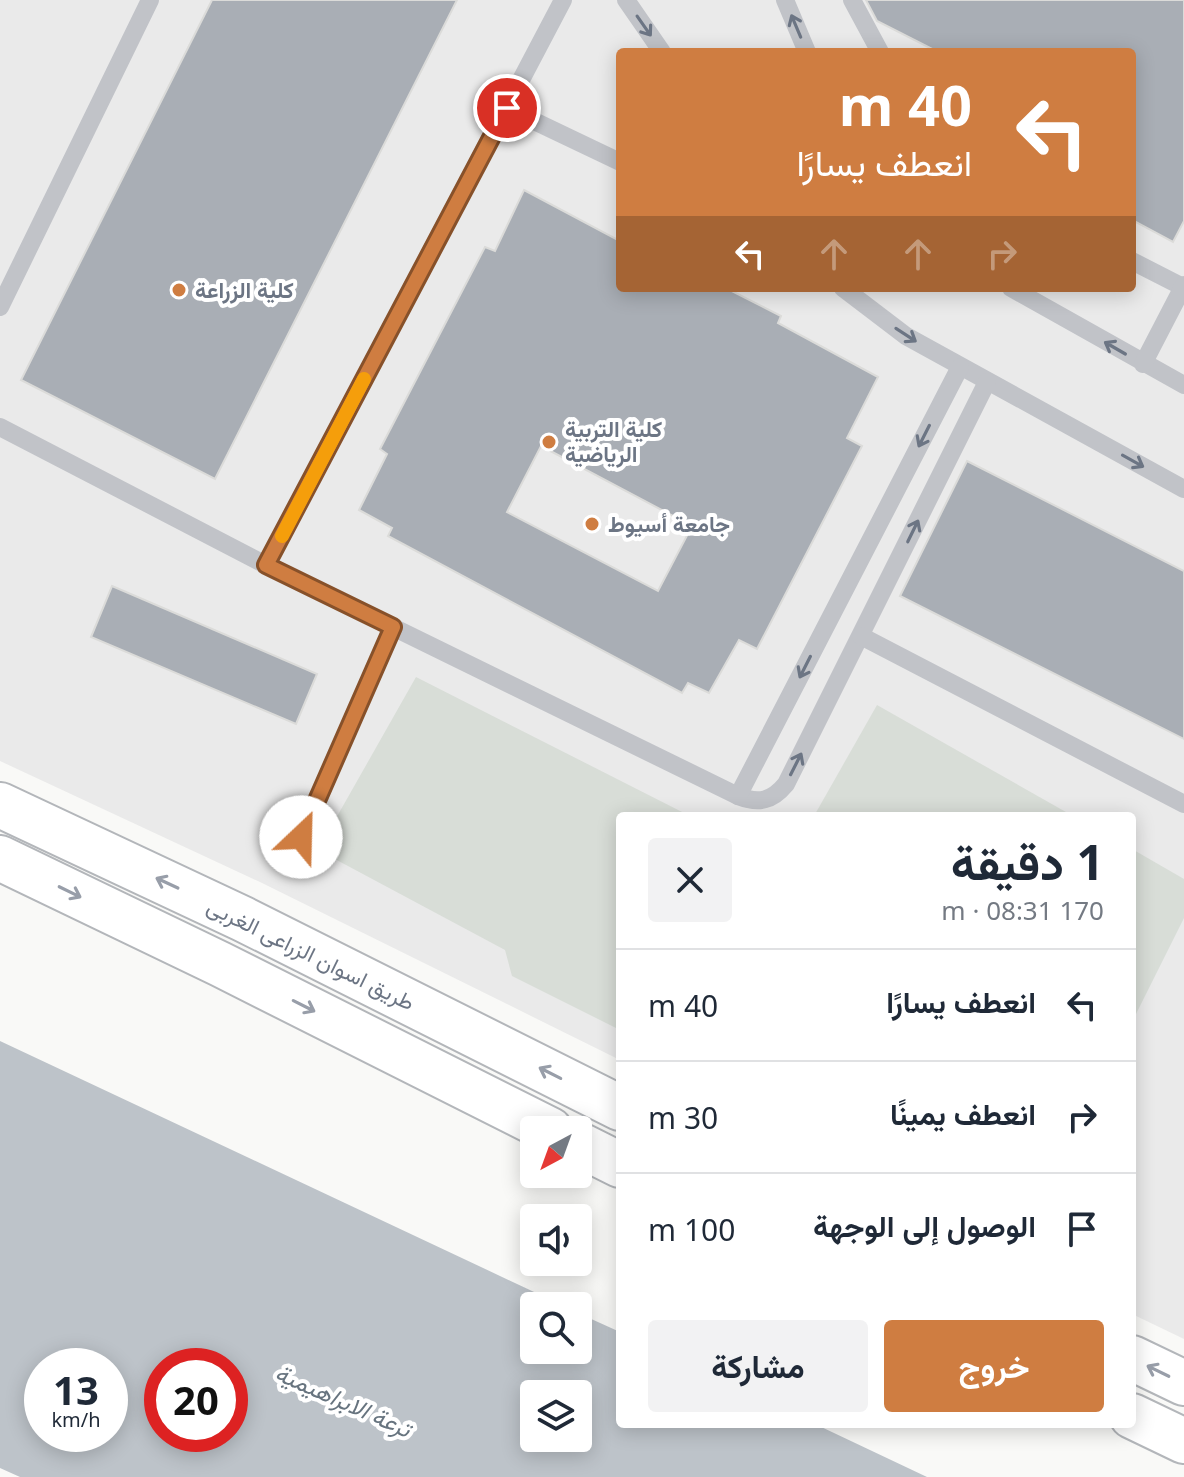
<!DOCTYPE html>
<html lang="ar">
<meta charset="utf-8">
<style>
body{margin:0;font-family:"Noto Sans",Vazirmatn,sans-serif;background:#f2f2f3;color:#1f2937;direction:rtl;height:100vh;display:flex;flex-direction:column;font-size:30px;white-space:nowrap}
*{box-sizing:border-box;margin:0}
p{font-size:26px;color:#747a83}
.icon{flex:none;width:44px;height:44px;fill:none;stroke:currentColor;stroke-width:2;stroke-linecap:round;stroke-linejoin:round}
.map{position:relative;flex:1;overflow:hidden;direction:ltr}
.details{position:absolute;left:616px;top:812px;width:520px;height:616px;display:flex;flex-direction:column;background:#fff;border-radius:8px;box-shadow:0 4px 20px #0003;direction:rtl}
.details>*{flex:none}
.guide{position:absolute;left:616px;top:48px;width:520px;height:244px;border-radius:8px;box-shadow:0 4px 20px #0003;direction:rtl;background:#cf7d41;color:#fff;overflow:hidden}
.needle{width:52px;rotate:221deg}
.buttons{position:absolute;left:520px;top:1116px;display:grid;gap:16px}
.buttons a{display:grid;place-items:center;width:72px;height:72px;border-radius:8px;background:#fff;box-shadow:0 4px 20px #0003;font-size:40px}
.speed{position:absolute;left:24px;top:1348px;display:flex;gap:16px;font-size:40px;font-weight:700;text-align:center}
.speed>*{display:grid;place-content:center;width:104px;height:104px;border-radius:50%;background:#fff;box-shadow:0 4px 20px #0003;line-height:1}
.speed small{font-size:20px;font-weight:400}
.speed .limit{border:12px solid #d22;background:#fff;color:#111}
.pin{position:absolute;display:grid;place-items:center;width:68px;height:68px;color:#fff;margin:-34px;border:4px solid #fff;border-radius:50%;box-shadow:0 2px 8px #0007}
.me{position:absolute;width:88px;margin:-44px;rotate:24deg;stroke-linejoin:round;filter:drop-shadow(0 0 6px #0008)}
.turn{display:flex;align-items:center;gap:28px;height:168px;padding:0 32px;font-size:36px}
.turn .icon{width:104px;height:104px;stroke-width:2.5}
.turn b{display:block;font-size:56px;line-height:68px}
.lanes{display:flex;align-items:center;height:76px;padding:0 32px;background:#0003;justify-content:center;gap:40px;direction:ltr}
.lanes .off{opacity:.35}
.round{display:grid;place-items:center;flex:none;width:84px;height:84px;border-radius:8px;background:#f2f2f3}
.headline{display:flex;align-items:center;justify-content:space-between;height:136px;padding:0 32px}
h1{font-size:48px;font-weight:700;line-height:60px}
.button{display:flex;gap:16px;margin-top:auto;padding:16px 32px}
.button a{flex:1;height:92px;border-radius:8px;background:#cf7d41;color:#fff;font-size:32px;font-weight:700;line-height:92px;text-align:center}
.button a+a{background:#f2f2f3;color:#1f2937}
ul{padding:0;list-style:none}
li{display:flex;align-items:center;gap:24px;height:112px;padding:0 32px;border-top:2px solid #e0e1e3}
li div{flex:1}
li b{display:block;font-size:30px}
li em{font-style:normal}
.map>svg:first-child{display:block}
.built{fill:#eaeaea;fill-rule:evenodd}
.green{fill:#d8ddd7}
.water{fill:#bdc3c9;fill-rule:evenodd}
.building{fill:#a9aeb5;stroke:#dbdbd9;stroke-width:2;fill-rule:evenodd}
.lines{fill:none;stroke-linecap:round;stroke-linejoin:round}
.primary-casing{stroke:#b3b6ba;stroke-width:48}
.lane{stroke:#c1c3c8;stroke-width:18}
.primary{stroke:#fff;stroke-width:44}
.oneway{stroke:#6c7584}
.oneway2{stroke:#989ea9}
.route-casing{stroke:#87512a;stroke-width:20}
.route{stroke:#cf7d41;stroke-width:14}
.slow{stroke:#f59e0b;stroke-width:14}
.poi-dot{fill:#cf7d41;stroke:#fff;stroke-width:3}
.labels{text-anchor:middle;stroke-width:8;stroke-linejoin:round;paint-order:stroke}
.poi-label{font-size:22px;font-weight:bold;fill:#6c7584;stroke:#fff;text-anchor:start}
.street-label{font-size:22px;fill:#6c7584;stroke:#fff}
.water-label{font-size:24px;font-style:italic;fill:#67747f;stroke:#fff}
</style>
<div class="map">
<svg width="1184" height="1477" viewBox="0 0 1184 1477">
<rect width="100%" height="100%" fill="#f9f9f7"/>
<path class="built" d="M0 0H1184V1339L1132 1314V816H620V1060L260 882 0 761ZM620 52H1132V288H620Z"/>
<g class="green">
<polygon points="416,677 690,816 620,816 620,1030 512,976 505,950 318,850"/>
<polygon points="877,705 1073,816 814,816"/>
<polygon points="1132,849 1184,879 1184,918 1132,1022"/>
</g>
<path class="water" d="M0 1041 564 1306H534V1350H578V1313L620 1332V1424H815L927 1477H20L0 1468ZM42 1366H110V1434H42ZM230 1366V1434H162V1366ZM578 1394V1438H534V1394Z"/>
<g class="building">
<polygon points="212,0 457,0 215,479 21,380"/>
<polygon points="866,0 1184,0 1184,221 1173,242 1132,220 1132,52 938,52 877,21"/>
<path d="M524 190 620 241V288H726L781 316 778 323 878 377 847 438 862 446 757 649 739 640 709 693 688 683 682 693 388 536 392 528 359 510 387 454 380 449 485 247 495 251ZM541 446 692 526 658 591 507 512Z"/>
<polygon points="967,461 1184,571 1184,739 900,596"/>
<polygon points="112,586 317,674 296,724 91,637"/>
</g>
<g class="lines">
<defs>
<g id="primary">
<polyline points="0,805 243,919 620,1108"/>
<polyline points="0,858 220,964 550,1130"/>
<polyline points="578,1144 620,1165"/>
<polyline points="1132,1358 1184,1383"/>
<polyline points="1132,1416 1184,1441"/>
</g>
</defs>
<use href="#primary" class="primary-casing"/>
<g class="lane">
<polyline points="626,0 662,52"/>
<polyline points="785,0 807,52"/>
<polyline points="852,0 880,52"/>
<polyline points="507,108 620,162"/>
<polyline points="1132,261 1183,287"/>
<polyline points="843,288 906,336 1184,489"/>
<polyline points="1011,288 1184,385"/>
<polyline points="0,307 150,0"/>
<polyline points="1143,364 1184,285"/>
<path d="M0 427 266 565 738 796C759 804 772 801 786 784L987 382"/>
<polyline points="266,565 563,0"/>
<polyline points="861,636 1184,804"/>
<polyline points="738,796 960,367"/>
<polyline points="301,837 393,627"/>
</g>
<use href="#primary" class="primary"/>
</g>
<defs><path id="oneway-shaft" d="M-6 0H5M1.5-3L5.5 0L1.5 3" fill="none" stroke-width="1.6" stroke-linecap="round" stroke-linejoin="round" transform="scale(2)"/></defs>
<g class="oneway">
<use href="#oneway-shaft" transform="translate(644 26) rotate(55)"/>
<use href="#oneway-shaft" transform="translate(796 26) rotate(-113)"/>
<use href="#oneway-shaft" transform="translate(906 335) rotate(33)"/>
<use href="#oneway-shaft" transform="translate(1115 348) rotate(-150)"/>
<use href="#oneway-shaft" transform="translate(924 436) rotate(117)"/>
<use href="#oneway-shaft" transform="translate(1133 461) rotate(29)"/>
<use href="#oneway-shaft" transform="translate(913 531) rotate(-64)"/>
<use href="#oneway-shaft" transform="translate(805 667) rotate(117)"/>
<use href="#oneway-shaft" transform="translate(796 764) rotate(-63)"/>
</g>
<g class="oneway2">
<use href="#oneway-shaft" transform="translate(167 883) rotate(-155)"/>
<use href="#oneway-shaft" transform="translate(70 892) rotate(26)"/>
<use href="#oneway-shaft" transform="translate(304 1006) rotate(27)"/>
<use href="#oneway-shaft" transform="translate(550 1073) rotate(-153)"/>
<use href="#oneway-shaft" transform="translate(1158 1371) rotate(-154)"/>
</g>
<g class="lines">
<defs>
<polyline id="route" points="301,837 393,627 266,565 507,108"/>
</defs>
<use href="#route" class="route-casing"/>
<use href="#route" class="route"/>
<polyline class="slow" points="282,536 364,379"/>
</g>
<g class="poi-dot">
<circle cx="179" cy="290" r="8"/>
<circle cx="549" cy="442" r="8"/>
<circle cx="592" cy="524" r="8"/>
</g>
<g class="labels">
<g class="poi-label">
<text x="195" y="298">كلية الزراعة</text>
<text x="565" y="437">كلية التربية<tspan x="565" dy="25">الرياضية</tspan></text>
<text x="608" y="532">جامعة أسيوط</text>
</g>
<g class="street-label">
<text transform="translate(311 954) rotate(26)" y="8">طريق اسوان الزراعى الغربى</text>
</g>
<g class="water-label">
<text transform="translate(343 1401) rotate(24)" y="8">ترعة الابراهيمية</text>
</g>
</g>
</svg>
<div class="buttons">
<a><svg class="needle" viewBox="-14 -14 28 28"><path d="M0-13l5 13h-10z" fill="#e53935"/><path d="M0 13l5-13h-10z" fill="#747a83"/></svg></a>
<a><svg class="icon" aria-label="sound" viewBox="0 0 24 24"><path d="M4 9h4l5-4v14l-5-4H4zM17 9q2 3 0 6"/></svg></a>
<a><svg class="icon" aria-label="search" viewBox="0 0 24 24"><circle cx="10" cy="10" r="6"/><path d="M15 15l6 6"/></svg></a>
<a><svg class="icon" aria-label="layers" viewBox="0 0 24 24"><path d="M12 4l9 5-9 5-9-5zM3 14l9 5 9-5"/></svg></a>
</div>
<div class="speed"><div>13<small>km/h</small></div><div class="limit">20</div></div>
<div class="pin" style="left:507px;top:108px;background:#d93025"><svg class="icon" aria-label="arrive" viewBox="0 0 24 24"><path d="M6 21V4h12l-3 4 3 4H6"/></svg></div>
<svg class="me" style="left:301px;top:837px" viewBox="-20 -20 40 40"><circle r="19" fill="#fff"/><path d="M0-13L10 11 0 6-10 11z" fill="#cf7d41"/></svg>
<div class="guide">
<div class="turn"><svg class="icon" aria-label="left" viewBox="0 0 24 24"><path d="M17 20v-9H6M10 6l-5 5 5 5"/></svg><div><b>40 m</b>انعطف يسارًا</div></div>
<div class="lanes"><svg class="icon" aria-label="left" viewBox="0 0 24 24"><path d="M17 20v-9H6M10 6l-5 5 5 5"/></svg><svg class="icon off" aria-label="ahead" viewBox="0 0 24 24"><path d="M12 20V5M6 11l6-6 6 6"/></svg><svg class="icon off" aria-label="ahead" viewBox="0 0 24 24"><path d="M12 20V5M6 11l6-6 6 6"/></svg><svg class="icon off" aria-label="right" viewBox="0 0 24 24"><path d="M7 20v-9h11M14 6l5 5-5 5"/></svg></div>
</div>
<section class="details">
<div class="headline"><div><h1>1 دقيقة</h1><p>170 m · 08:31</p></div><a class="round"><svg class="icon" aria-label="close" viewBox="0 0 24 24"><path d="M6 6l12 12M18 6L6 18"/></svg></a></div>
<ul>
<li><svg class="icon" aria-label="left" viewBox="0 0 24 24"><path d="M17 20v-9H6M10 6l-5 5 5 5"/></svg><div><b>انعطف يسارًا</b></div><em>40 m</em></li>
<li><svg class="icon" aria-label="right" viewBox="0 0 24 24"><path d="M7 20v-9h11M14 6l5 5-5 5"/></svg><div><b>انعطف يمينًا</b></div><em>30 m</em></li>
<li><svg class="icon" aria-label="arrive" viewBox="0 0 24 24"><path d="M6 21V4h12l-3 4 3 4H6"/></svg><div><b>الوصول إلى الوجهة</b></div><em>100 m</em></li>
</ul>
<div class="button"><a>خروج</a><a>مشاركة</a></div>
</section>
</div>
